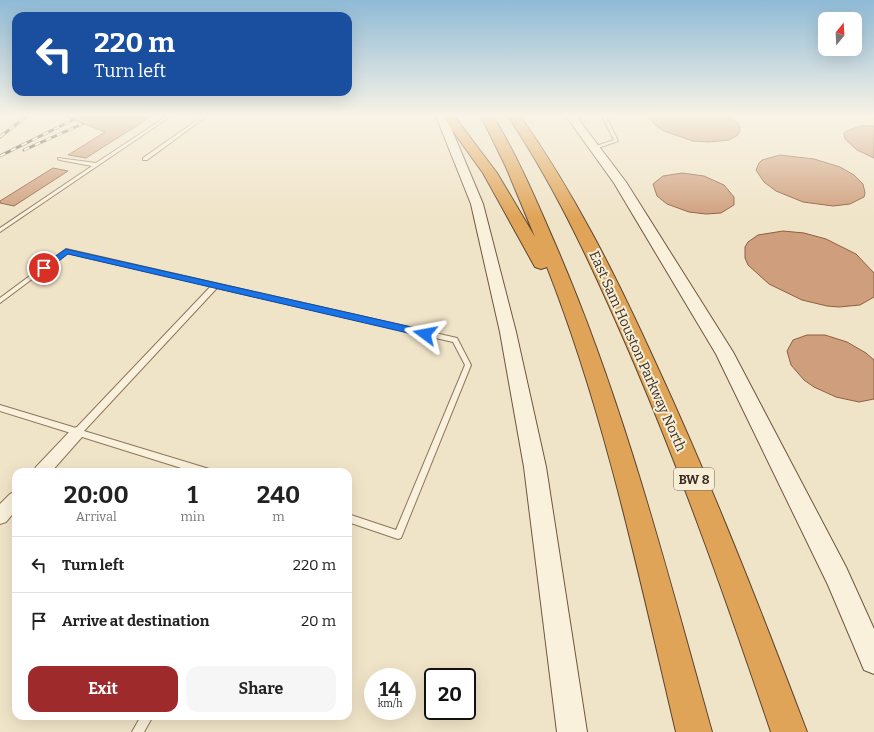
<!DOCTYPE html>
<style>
body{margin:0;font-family:Bitter,serif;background:#f6f6f6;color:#222;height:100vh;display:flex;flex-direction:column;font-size:15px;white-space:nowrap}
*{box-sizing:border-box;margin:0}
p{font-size:13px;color:#767676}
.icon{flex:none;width:22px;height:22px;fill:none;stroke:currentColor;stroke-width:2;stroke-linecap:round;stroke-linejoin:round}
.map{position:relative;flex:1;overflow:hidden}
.panel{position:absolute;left:12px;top:468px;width:340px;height:252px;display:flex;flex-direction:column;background:#fff;border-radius:12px;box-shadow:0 4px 16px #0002}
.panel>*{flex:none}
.banner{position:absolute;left:12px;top:12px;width:340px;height:84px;border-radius:12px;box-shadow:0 4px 16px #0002;background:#1a4fa0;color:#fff;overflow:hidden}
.needle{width:26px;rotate:18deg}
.fabs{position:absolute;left:818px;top:12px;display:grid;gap:8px}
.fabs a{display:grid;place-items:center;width:44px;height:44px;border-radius:8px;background:#fff;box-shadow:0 4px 16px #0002;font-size:20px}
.speed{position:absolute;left:364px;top:668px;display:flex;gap:8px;font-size:20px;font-weight:700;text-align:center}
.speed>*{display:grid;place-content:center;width:52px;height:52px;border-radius:50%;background:#fff;box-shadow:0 4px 16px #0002;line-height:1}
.speed small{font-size:10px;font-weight:400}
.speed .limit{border:2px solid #111;border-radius:6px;background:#fff;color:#111}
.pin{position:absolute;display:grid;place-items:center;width:34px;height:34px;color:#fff;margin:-17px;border:2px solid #fff;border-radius:50%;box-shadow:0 1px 4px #0007}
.me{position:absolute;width:44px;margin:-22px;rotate:283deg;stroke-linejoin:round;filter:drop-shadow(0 0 3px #0008)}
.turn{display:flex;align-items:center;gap:14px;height:84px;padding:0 16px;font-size:18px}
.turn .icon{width:52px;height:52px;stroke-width:2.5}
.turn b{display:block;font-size:28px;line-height:34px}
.eta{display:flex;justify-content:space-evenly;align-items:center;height:68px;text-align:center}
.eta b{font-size:24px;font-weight:700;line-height:28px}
.cta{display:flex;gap:8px;margin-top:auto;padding:8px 16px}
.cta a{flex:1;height:46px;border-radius:12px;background:#9e2a2b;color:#fff;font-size:16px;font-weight:700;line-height:46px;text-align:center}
.cta a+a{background:#f6f6f6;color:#222}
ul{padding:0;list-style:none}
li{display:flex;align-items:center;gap:12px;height:56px;padding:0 16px;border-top:1px solid #e0e0e0}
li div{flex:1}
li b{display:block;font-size:15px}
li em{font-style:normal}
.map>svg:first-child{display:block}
.building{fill:#cf9f7d;stroke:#8d5f41}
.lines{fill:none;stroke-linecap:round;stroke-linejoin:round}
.lane-casing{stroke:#8d765c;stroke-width:2}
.street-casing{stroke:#8d765c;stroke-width:2}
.secondary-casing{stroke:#6f573f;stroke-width:2}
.highway-casing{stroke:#5b4430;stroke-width:2}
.lane{fill:#faf1dc;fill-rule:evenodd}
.street{fill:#faf1dc;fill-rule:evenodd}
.secondary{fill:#faf1dc;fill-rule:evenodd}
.highway{fill:#e0a458;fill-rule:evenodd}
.rail-casing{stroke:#3d2e20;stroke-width:3}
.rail{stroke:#f7eed8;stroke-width:2;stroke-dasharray:6;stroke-linecap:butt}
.route{fill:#1a73e8;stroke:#114b97}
.labels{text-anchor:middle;stroke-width:4;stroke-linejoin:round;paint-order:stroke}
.shield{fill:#f7eed8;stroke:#756857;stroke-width:1}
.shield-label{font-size:13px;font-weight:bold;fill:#3d2e20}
.street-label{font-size:14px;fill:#3d2e20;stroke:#f7eed8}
</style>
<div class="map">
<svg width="874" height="732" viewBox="0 0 874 732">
<rect width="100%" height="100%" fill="#f0e4c8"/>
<g class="building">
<polygon points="65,116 152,116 86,158 68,155 105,132"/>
<polygon points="648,116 728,116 738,123 740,130 738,135 729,140 709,142 693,141 664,131 655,125"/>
<polygon points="860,126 874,126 874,158 857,150 845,139 844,133 847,131"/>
<polygon points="780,155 814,159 840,167 854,175 863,184 865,193 864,197 850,204 833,206 803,202 776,191 764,182 756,170 759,163 762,160"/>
<polygon points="53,168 68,171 14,206 0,203 0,201"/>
<polygon points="682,173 704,176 724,185 734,197 734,205 721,213 706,214 689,212 667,204 657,196 653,184 663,176"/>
<polygon points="783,231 804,233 826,239 856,254 874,273 874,297 860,305 839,307 827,306 802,300 769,284 748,265 745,258 745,247 748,242 758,235"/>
<polygon points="807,335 825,335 847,342 866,353 874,360 874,399 859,402 836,397 814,387 804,380 791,365 787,351 793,340"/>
</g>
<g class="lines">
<defs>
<g id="lane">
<polygon points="167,116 171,116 0,232 0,228 92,166 60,160 58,159 58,158 96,163"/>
<polygon points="203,116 207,116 147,160 143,160 143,158"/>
<polygon points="602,116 606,116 618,141 595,149 593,148 593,147 614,140"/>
<polygon points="66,249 457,338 471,365 401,538 398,539 348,522 348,514 396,530 465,365 453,342 217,288 84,431 206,468 209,469 210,472 194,472 79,436 77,436 74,434 0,411 0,405 76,428 211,286 67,253 0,303 0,298"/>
<polygon points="141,716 153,716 144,732 132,732"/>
</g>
<g id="street">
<polygon points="77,427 82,429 84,433 82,437 51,472 33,472 36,467 72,429"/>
<polygon points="16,491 16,510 6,522 0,524 0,504 10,494"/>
</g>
<g id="secondary">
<polygon points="436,116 446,116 483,204 516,332 546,467 587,732 557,732 524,467 500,332 471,204"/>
<polygon points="566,116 576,116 626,182 733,352 846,567 874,629 874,674 864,670 828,585 716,354 614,183"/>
</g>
<g id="highway">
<path d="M442 116H454L497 173 535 237 506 167 481 116H493C518 157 537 202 556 246 624 403 666 568 712 732H676C639 576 606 417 547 267L541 269 535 267 483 173Z"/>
<path d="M508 116H520C575 194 617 278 656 364 712 485 760 608 807 732H771C729 608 686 485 635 365 598 279 560 194 508 116Z"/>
</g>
</defs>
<use href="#lane" class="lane-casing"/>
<use href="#street" class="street-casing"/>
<use href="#secondary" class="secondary-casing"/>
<use href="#highway" class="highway-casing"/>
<use href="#lane" class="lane"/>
<use href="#street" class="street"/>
<use href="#secondary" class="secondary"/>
<use href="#highway" class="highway"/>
<defs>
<g id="rail">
<polyline points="0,137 27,116"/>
<polyline points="24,150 82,124"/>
<polyline points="0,156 81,116"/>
</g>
</defs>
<use href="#rail" class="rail-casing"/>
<use href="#rail" class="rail"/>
</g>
<linearGradient id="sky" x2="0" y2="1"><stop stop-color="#8fbad6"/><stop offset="0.53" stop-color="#f8f3e6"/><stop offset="1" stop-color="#f8f3e6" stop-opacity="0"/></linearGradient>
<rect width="874" height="218" fill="url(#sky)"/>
<polygon class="route" points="66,249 425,330 429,334 425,337 68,254 47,270 41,270 41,266"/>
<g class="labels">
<rect class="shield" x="674" y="468" width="40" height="22" rx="3"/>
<g class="shield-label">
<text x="694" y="484">BW 8</text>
</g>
<g class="street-label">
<text transform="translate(638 351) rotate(66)" y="5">East Sam Houston Parkway North</text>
</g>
</g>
</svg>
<div class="fabs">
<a><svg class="needle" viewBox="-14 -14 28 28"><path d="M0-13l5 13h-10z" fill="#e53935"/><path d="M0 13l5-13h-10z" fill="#767676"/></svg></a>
</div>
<div class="speed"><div>14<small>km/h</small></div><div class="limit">20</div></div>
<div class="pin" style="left:44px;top:268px;background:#d93025"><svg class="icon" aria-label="arrive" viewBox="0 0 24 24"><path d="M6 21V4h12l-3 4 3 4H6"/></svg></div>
<svg class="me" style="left:425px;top:334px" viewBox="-20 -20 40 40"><path d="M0-17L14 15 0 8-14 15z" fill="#1a73e8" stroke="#fff" stroke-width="4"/></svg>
<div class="banner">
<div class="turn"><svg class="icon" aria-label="left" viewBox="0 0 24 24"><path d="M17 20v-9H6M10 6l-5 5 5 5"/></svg><div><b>220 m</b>Turn left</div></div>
</div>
<section class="panel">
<div class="eta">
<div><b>20:00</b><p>Arrival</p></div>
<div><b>1</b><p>min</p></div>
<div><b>240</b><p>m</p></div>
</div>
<ul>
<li><svg class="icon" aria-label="left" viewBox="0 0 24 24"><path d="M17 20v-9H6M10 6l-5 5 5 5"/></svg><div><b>Turn left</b></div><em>220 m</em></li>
<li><svg class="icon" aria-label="arrive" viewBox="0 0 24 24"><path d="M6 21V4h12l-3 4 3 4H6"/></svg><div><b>Arrive at destination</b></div><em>20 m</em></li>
</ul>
<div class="cta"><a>Exit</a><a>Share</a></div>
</section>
</div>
